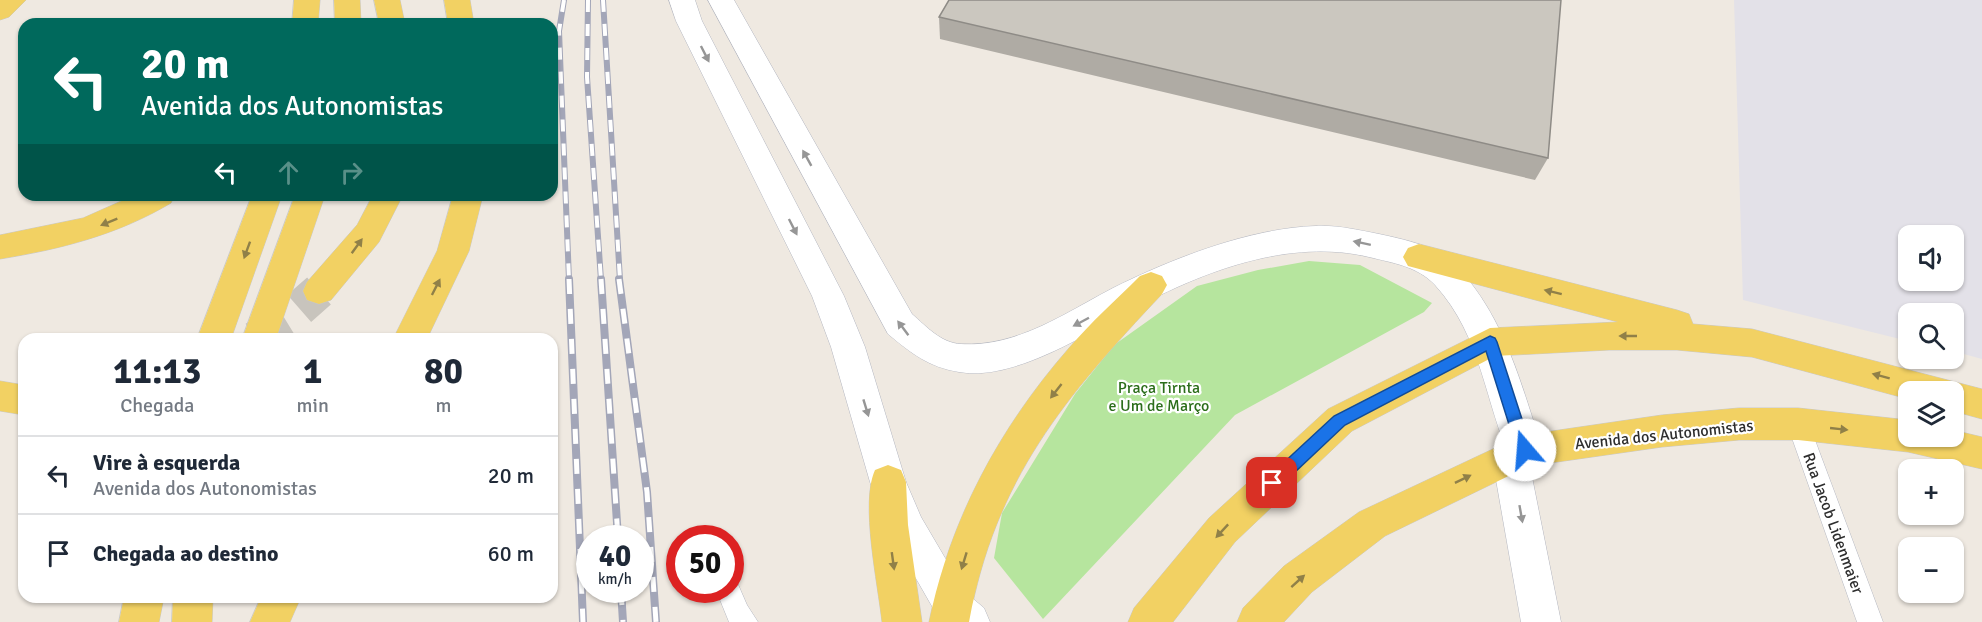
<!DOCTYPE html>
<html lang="pt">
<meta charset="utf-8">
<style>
body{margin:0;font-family:Signika,sans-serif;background:#f6f6f7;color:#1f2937;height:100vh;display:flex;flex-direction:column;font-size:22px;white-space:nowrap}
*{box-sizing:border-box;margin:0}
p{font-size:20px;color:#747a83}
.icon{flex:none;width:33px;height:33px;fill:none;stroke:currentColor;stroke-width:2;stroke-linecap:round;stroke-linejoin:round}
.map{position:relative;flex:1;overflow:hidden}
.details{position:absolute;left:18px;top:333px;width:540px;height:270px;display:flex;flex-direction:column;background:#fff;border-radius:18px;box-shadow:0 2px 4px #0004}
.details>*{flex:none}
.guide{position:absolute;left:18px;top:18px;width:540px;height:183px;border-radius:18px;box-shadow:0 2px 4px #0004;background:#00695c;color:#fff;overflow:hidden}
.controls{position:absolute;left:1898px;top:225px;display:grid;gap:12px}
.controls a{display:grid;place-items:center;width:66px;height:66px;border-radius:12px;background:#fff;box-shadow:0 2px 4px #0004;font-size:30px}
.speed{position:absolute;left:576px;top:525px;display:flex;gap:12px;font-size:30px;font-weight:700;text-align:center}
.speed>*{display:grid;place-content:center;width:78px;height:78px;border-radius:50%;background:#fff;box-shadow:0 2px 4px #0004;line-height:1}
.speed small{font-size:15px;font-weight:400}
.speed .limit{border:9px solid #d22;background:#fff;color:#111}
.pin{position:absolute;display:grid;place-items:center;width:51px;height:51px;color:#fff;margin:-26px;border-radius:12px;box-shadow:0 3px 9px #0006}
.me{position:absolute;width:66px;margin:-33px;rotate:342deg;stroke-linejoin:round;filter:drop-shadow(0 0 4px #0008)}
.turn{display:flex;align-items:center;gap:21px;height:126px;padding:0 24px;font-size:27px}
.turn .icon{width:78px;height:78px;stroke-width:2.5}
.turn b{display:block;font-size:42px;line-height:51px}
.lanes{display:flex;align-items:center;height:57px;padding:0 24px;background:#0003;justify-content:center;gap:30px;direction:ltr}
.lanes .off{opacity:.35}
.eta{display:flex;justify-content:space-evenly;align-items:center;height:102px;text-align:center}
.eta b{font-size:36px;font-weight:800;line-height:42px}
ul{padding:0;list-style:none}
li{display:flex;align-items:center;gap:18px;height:78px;padding:0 24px;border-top:2px solid #e0e1e3}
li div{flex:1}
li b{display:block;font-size:22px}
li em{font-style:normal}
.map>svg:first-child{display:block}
.industrial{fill:#e3e1e8;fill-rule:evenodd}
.green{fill:#b6e59e}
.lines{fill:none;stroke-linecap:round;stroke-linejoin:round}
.primary-tunnel{stroke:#c8c4bd;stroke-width:36;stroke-dasharray:36 18;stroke-linecap:butt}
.service-casing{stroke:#b4b7c1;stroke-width:1}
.minor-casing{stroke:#b4b7c1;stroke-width:1}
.secondary-casing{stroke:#b4b7c1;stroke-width:1}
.primary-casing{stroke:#c9c9c9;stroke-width:1}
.service{fill:#fff;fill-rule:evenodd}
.minor{fill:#fff;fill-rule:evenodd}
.secondary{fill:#fff;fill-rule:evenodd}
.primary{fill:#f2d163;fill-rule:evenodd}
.rail-far1-casing{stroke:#a3a6b8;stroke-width:6}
.rail-casing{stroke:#a3a6b8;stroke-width:8}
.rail-far1{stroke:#fff;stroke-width:4;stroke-dasharray:12;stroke-linecap:butt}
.rail{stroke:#fff;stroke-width:5;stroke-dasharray:15;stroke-linecap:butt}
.wall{fill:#afaba4}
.building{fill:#cbc7bf;stroke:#8e8b86;stroke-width:1.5}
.oneway{fill:#969696}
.oneway2{fill:#908048}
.route{fill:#1a73e8;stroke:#114b97;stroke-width:1.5}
.labels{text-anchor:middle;stroke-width:4.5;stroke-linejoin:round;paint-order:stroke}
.park-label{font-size:16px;fill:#2c6e1b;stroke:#fff}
.street-label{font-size:16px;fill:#2e2e2e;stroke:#fff}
</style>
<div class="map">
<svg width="1982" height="622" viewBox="0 0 1982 622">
<rect width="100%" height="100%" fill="#efe9e1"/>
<path class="industrial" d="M1734 0H1982V359L1953 351V314H1908V341L1743 300ZM1908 236H1953V280H1908Z"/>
<polygon class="green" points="1309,261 1360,265 1432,303 1424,312 1235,415 1043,619 994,558 1002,513 1075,394 1114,345 1197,286 1258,270"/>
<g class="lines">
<polyline class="primary-tunnel" points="255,339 286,320 319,291"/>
<defs>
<g id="service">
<polygon points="1798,414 1806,417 1809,424 1883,622 1857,622 1787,424 1790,417"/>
<polygon points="730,579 737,582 747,605 758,622 729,622 716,590 730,590"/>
</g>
<polygon id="minor" points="1510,441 1523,446 1528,457 1561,622 1521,622 1492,457 1497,446"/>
<g id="secondary">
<polygon points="669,0 695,0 702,21 844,296 865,347 906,482 921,517 965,592 984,608 990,622 941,622 894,540 870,482 831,347 812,296 676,21"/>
<path d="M708 0H734L912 314C927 327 941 343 961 344 1018 347 1065 313 1113 288 1171 259 1250 228 1316 226 1337 225 1358 230 1379 234 1406 240 1438 246 1457 267 1505 317 1522 387 1543 451L1538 462 1525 467 1512 462C1484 402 1483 338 1435 285 1417 266 1393 263 1369 257 1290 238 1204 271 1135 308 1088 333 1013 382 959 372 928 367 911 353 888 334Z"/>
</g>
<g id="primary">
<polygon points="0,0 26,0 9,17 0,20"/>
<polygon points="294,0 320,0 318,24 292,24"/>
<polygon points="334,0 360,0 361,24 335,24"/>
<polygon points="374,0 400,0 405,24 379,24"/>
<polygon points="444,0 470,0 474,24 448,24"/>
<path d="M135 195H175L171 203C117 235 61 249 0 259V235L83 218Z"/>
<polygon points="252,195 282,195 231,339 197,339"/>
<polygon points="295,195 325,195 276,339 242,339"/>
<polygon points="373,195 403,195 379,242 331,300 319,304 307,300 303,291 307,282 357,225"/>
<polygon points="453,195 483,195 469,251 427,339 393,339 437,251"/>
<polygon points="1419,244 1677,310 1689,314 1693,324 1752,329 1982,389 1982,419 1953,411 1953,392 1908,392 1908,399 1752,357 1677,350 1609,350 1495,356 1352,431 1235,542 1173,622 1128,622 1134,608 1209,518 1328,409 1490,328 1618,322 1408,266 1403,257 1408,248"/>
<path d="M1151 272 1162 276 1167 285 1162 294C1065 397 995 479 969 622H929C950 519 1000 427 1069 348 1091 322 1116 300 1140 276Z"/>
<polygon points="0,381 24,385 24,415 0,411"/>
<polygon points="1739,408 1798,408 1908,420 1908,436 1953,436 1953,430 1982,437 1982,469 1908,452 1798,440 1739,440 1662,447 1529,466 1385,536 1312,592 1284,622 1237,622 1243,608 1284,566 1359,512 1512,440 1525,435 1662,415"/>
<path d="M888 465 901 470 906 482 908 525 922 622H882C878 584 860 503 875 470Z"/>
<polygon points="124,597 164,597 159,622 119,622"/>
<polygon points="173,597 213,597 212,622 172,622"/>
<polygon points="261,597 301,597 290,622 250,622"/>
</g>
</defs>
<use href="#service" class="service-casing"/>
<use href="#minor" class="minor-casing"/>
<use href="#secondary" class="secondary-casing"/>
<use href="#primary" class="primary-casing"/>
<use href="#service" class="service"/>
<use href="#minor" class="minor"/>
<use href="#secondary" class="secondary"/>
<use href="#primary" class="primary"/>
<defs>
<g id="rail-far1">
<polyline points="564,0 559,31 569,280"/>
<polyline points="588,0 587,77 601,280"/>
<polyline points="603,0 620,280"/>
</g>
<g id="rail">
<polyline points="569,279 583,622"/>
<polyline points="601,279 618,538"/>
<polyline points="619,279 647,492 656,622"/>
<polyline points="621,590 623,622"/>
</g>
</defs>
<use href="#rail-far1" class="rail-far1-casing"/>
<use href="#rail" class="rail-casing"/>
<use href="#rail-far1" class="rail-far1"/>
<use href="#rail" class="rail"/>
</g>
<polygon class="wall" points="939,17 1548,158 1535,180 940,39"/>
<polygon class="building" points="949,0 1561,0 1548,158 939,17"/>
<defs><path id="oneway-solid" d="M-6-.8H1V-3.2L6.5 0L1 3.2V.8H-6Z" transform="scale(1.5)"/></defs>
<g class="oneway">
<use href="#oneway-solid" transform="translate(705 54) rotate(63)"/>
<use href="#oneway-solid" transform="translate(807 158) rotate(-119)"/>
<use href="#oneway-solid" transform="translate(793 227) rotate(63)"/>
<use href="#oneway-solid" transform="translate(1362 243) rotate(-168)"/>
<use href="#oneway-solid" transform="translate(1081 322) rotate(152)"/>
<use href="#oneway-solid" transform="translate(903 328) rotate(-127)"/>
<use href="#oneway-solid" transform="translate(866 408) rotate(73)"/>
<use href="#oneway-solid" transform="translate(1521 514) rotate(80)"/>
</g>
<g class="oneway2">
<use href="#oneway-solid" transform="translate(109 222) rotate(158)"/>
<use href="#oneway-solid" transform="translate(357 246) rotate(-54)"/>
<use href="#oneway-solid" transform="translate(247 250) rotate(110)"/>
<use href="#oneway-solid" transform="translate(436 287) rotate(-63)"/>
<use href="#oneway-solid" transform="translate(1553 292) rotate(-166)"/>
<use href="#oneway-solid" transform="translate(1628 336) rotate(-180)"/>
<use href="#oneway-solid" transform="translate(1881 376) rotate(-165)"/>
<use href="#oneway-solid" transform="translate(1056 391) rotate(128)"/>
<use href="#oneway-solid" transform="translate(1839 429) rotate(6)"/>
<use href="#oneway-solid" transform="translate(1463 479) rotate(-26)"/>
<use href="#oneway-solid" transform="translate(1222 531) rotate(133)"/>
<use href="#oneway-solid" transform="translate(893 561) rotate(82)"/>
<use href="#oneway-solid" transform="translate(964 561) rotate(107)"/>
<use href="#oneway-solid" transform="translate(1298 581) rotate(-42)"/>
</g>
<polygon class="route" points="1490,336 1495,338 1497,342 1532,450 1530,455 1525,457 1519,455 1517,450 1486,351 1345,425 1278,488 1272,490 1267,488 1265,483 1267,478 1334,416"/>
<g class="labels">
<g class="park-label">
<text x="1159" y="393">Praça Tirnta<tspan x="1159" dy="18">e Um de Março</tspan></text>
</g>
<g class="street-label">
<text transform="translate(1664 434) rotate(-6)" y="6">Avenida dos Autonomistas</text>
<text transform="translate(1834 523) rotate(70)" y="6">Rua Jacob Lidenmaier</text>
</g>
</g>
</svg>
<div class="controls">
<a><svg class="icon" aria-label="sound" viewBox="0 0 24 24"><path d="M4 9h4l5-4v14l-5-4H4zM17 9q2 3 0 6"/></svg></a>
<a><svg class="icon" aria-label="search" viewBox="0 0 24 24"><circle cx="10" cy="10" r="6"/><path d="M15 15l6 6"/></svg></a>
<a><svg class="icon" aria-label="layers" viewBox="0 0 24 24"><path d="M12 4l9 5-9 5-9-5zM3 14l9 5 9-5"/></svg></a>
<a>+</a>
<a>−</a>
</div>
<div class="speed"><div>40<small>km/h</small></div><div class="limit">50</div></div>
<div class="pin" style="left:1272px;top:483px;background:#d93025"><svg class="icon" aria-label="arrive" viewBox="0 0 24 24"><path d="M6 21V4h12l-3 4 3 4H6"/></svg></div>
<svg class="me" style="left:1525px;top:450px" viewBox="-20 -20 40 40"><circle r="19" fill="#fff"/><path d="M0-13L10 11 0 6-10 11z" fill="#1a73e8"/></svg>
<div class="guide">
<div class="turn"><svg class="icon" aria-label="left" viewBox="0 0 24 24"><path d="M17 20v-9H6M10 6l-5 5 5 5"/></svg><div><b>20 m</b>Avenida dos Autonomistas</div></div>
<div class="lanes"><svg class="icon" aria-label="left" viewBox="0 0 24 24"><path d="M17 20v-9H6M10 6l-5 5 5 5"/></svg><svg class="icon off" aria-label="ahead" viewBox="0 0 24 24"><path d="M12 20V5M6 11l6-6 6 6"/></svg><svg class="icon off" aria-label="right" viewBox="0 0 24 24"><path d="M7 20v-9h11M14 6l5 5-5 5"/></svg></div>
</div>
<section class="details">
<div class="eta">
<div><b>11:13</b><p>Chegada</p></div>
<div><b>1</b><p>min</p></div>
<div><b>80</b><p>m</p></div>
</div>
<ul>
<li><svg class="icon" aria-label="left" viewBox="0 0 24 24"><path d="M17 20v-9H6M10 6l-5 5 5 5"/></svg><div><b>Vire à esquerda</b><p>Avenida dos Autonomistas</p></div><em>20 m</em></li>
<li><svg class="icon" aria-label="arrive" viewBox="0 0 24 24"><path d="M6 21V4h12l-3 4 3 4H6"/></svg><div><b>Chegada ao destino</b></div><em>60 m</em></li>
</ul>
</section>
</div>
